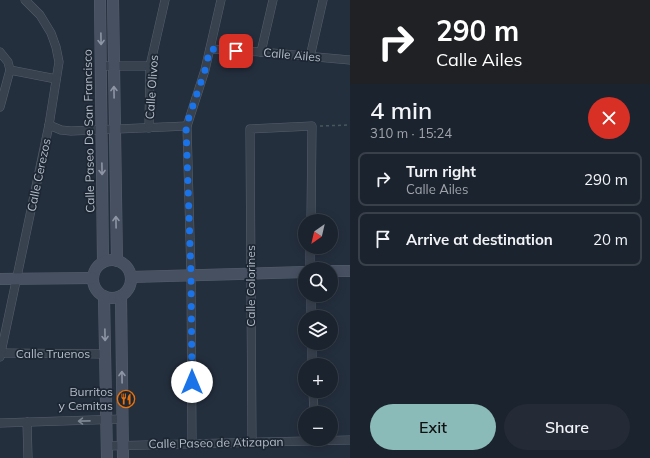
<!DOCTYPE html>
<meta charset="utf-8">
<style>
body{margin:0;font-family:Mulish,sans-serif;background:#242b36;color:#f1f3f6;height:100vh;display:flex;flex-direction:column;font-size:15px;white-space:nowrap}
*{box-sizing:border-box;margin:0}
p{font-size:13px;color:#a0a4aa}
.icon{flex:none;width:22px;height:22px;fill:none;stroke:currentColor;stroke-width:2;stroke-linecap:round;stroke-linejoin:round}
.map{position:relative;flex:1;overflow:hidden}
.drawer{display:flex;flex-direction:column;background:#1b232e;width:300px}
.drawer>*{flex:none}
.guide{background:#202124;color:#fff;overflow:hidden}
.needle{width:26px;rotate:214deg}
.buttons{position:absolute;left:298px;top:214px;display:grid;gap:8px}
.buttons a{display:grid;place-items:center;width:40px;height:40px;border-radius:50%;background:#1b232e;box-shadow:0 2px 10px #0003,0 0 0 1px #39404a;font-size:20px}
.pin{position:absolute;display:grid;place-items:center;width:34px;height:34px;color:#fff;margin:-17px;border-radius:8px;box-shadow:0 2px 6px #0006}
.me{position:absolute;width:44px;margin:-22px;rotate:0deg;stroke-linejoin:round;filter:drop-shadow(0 0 3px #0008)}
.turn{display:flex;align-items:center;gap:14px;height:84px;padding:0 20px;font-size:18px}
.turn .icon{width:52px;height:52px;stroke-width:2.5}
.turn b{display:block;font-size:28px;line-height:34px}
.round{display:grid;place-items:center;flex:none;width:42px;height:42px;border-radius:21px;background:#242b36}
.headline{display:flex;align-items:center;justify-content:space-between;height:68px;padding:0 20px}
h1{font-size:24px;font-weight:600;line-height:30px}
.action{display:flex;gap:8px;margin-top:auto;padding:8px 20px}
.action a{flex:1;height:46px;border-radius:24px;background:#8bbbb9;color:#111;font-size:16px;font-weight:600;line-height:46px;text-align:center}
.action a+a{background:#242b36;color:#f1f3f6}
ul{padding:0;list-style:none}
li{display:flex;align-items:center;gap:12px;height:54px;margin:0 8px 6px;padding:0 12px;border:2px solid #39404a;border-radius:8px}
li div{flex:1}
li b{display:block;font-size:15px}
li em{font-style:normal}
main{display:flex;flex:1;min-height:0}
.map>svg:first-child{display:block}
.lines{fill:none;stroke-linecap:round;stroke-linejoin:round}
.street-casing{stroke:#565f6c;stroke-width:9}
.secondary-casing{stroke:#565f6c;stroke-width:12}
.path{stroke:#44595c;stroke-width:1.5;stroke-dasharray:3 3;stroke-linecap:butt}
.street{stroke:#38414e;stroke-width:8}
.secondary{stroke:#465061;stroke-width:11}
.oneway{stroke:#8e96a5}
.oneway2{stroke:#7c8592}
.route{stroke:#1a73e8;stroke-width:7;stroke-dasharray:0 12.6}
.labels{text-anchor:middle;stroke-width:3.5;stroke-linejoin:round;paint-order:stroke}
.street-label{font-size:12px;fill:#b4bcc9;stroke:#1d2633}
.poi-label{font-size:12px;fill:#b4bcc9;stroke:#1d2633;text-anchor:end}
</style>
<main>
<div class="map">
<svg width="350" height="458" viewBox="0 0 350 458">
<rect width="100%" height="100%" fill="#242f3e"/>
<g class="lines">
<defs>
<g id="street">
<polyline points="210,49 261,52 350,60"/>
<polyline points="0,52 8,62 10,70 0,107"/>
<polyline points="261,52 273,0"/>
<polyline points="310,57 323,0"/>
<polyline points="101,66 150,66"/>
<polyline points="10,70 56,79"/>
<polyline points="49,125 61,130 71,131 187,126"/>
<polyline points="149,128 150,66 165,0"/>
<polyline points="310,269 310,247"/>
<polyline points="311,295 311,317"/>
<polyline points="312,343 312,365"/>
<polyline points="1,353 105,354"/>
<polyline points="0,357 49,125 59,62 56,47 51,33 40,15 25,0"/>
<polyline points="313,391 314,413"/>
<polyline points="27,422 28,458"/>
<polyline points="0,423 123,419"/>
<polyline points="252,442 250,129 312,126 311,221"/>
<polyline points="192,444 191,275 187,126 205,70 221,0"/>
<polyline points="106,446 350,440"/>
</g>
<g id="secondary">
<polyline points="100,0 103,262"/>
<polyline points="113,0 117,261"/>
<circle cx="112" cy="279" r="19"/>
<polyline points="331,271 350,271"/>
<polyline points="131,277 305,272"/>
<polyline points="0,279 93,278"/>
<polyline points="104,296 107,458"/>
<polyline points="121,296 123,458"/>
</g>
</defs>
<use href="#street" class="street-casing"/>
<use href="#secondary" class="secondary-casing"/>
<polyline class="path" points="320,126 350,125"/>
<use href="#street" class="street"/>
<use href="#secondary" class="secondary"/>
</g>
<defs><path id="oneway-shaft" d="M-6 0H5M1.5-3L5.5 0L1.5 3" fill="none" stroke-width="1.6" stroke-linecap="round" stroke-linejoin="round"/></defs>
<g class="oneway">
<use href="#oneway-shaft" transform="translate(101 39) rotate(89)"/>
<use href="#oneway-shaft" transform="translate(114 92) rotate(-91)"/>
<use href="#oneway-shaft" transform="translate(102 169) rotate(89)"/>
<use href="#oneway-shaft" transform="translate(116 222) rotate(-91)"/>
<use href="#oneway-shaft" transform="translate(105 335) rotate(89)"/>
<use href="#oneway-shaft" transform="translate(122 377) rotate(-91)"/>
</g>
<use class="oneway2" href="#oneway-shaft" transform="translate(84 421) rotate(179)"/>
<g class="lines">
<polyline class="route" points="192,382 191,275 186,126 205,70 210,49 236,51"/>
</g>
<defs>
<symbol id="restaurant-ring" viewBox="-11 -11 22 22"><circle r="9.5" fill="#1d2633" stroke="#e8710a" stroke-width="1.5"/><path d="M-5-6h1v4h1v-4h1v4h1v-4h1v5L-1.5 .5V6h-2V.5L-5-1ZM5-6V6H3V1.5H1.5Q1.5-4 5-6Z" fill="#e8710a"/></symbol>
</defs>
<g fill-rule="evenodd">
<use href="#restaurant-ring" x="116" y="389" width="20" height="20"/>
</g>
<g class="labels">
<g class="street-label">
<text transform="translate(292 55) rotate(5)" y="4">Calle Ailes</text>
<text transform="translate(152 87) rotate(-86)" y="4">Calle Olivos</text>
<text transform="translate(89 131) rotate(-91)" y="4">Calle Paseo De San Francisco</text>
<text transform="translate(39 175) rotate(-78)" y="4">Calle Cerezos</text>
<text transform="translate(251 286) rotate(-90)" y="4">Calle Colorines</text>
<text x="53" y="358">Calle Truenos</text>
<text transform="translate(216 443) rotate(-1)" y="4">Calle Paseo de Atizapan</text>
</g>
<g class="poi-label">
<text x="113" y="396">Burritos<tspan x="113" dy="14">y Cemitas</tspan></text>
</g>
</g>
</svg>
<div class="buttons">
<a><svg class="needle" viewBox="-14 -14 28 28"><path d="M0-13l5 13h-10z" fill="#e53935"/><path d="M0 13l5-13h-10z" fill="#a0a4aa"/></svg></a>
<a><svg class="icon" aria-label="search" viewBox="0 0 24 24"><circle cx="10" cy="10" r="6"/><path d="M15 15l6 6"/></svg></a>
<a><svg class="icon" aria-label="layers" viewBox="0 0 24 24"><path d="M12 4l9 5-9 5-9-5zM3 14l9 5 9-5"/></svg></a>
<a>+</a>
<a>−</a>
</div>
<div class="pin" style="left:236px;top:51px;background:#d93025"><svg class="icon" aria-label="arrive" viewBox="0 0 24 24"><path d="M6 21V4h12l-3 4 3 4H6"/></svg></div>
<svg class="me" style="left:192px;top:382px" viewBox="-20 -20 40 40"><circle r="19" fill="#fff"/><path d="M0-13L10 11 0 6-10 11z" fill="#1a73e8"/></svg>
</div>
<section class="drawer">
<div class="guide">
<div class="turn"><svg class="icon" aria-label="right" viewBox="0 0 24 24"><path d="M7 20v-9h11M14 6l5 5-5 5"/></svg><div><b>290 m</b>Calle Ailes</div></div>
</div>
<div class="headline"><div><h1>4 min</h1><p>310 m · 15:24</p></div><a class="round" style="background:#d93025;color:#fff"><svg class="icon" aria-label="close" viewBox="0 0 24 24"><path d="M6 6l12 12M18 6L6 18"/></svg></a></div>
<ul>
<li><svg class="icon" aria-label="right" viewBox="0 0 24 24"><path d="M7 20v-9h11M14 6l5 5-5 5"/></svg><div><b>Turn right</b><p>Calle Ailes</p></div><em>290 m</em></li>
<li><svg class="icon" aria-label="arrive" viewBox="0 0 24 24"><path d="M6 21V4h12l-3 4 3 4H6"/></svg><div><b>Arrive at destination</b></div><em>20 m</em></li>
</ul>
<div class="action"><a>Exit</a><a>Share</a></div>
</section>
</main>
